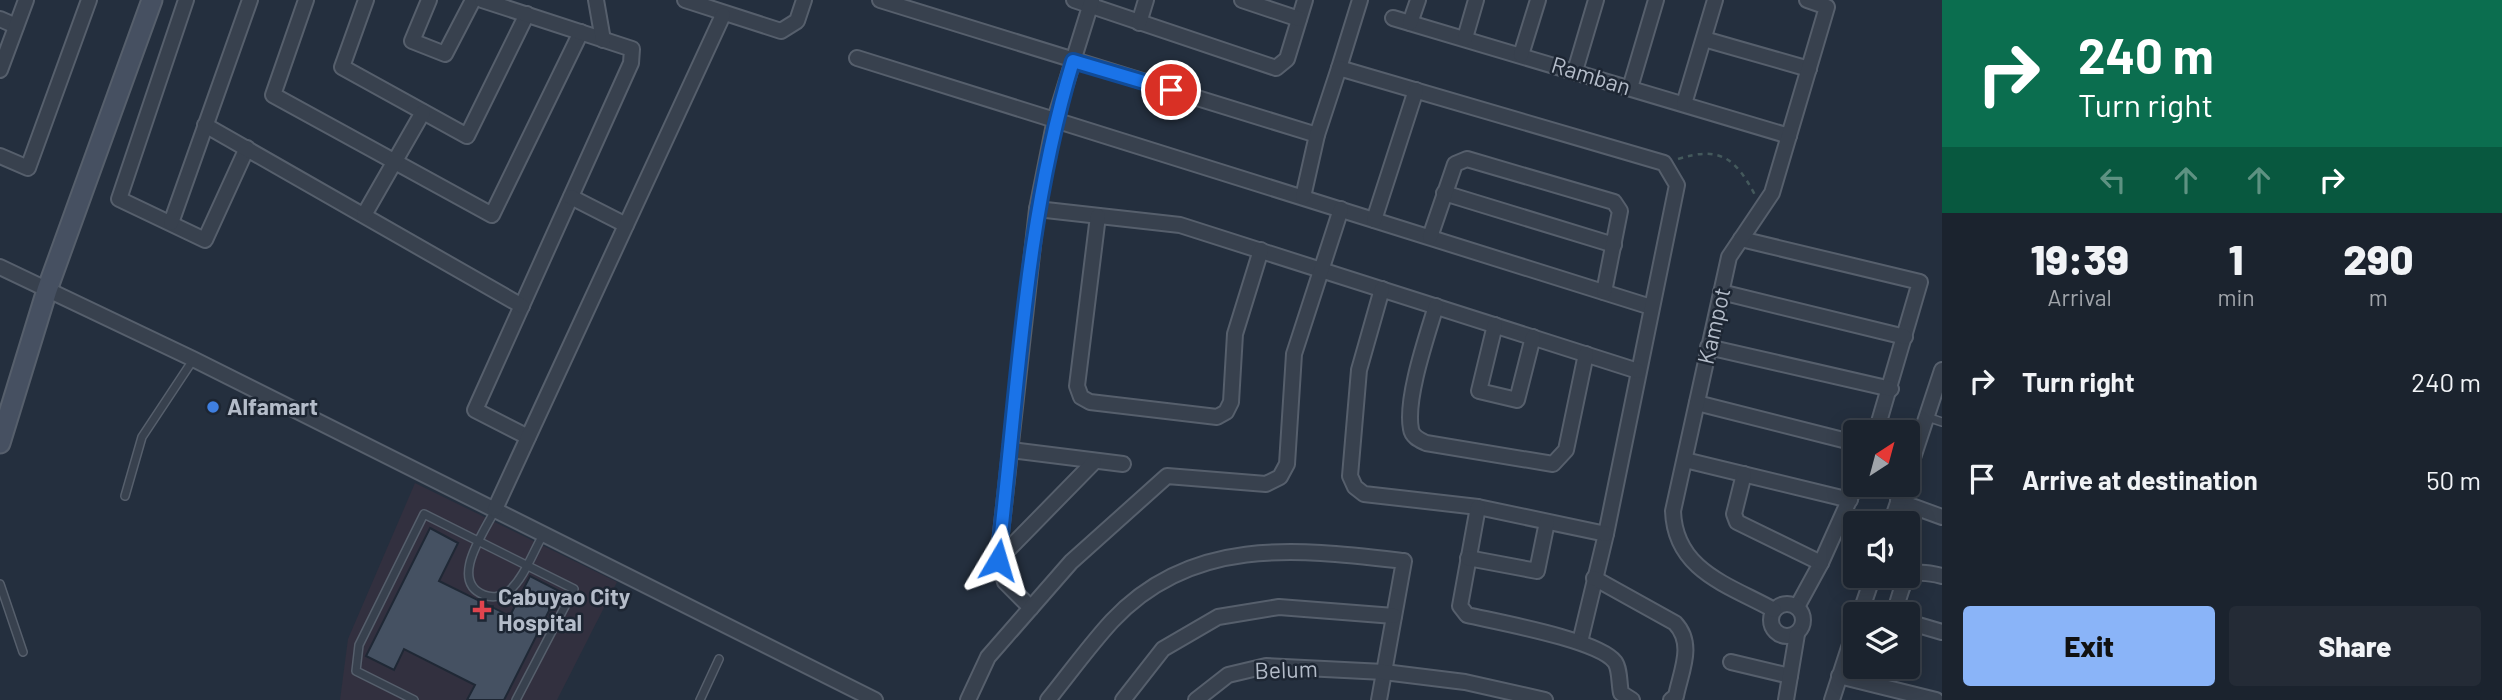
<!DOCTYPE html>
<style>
body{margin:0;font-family:Barlow,sans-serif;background:#242b36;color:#f1f3f6;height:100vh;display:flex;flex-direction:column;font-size:26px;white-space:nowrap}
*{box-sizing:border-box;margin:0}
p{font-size:23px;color:#a0a4aa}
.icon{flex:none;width:38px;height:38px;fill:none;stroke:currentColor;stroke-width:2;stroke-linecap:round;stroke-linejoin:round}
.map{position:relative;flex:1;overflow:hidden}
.sheet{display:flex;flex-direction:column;background:#1b232e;width:560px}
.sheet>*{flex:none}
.top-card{background:#0b6e4f;color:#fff;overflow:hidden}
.needle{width:46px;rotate:36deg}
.buttons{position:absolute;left:1843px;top:420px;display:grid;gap:14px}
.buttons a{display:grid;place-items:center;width:77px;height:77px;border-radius:7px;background:#1b232e;box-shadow:0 4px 18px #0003,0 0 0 2px #39404a;font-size:35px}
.pin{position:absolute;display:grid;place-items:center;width:60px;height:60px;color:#fff;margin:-30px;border:4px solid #fff;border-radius:50%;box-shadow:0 2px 7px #0007}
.me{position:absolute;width:77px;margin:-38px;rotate:7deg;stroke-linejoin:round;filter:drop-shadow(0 0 5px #0008)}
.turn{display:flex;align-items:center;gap:24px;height:147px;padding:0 21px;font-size:32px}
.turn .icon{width:91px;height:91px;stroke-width:2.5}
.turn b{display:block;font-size:49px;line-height:60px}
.lanes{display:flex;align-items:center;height:66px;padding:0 21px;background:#0003;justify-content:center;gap:35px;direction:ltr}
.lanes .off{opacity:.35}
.eta{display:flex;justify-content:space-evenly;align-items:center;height:119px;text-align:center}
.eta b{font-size:42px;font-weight:800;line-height:49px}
.action{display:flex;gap:14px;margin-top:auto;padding:14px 21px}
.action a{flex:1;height:80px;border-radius:7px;background:#8ab4f8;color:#111;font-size:28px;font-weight:800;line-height:80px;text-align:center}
.action a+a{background:#242b36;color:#f1f3f6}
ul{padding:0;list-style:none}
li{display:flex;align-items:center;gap:21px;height:98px;padding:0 21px}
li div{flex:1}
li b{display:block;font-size:26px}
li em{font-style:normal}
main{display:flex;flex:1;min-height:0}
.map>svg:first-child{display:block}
.medical{fill:#32303f}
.building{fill:#455162;stroke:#1f2835;stroke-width:2}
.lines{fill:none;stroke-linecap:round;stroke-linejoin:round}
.lane-casing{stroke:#565f6c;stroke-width:10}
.street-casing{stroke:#565f6c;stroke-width:18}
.secondary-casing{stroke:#565f6c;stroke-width:23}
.path{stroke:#44595c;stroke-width:2.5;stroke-dasharray:5 5;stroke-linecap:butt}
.lane{stroke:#38414e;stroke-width:7}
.street{stroke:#38414e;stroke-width:14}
.secondary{stroke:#465061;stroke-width:19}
.route-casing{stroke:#114b97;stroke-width:18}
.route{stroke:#1a73e8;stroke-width:12}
.shop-dot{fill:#3f7fe0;stroke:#1d2633;stroke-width:2.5}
.health-dot{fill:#e0444e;stroke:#1d2633;stroke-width:2.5}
.labels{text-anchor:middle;stroke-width:5;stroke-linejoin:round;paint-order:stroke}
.street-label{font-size:23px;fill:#b4bcc9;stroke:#1d2633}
.poi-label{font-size:23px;font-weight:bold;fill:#b4bcc9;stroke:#1d2633;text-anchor:start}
</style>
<main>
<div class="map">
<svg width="1942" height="700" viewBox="0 0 1942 700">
<rect width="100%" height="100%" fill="#242f3e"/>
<polygon class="medical" points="415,483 617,582 557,700 340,700 348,639"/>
<polygon class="building" points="430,528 458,543 439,581 510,616 530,576 559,591 504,700 467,700 475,685 404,649 394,670 366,656"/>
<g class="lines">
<defs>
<g id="lane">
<polyline points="1927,417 1942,422"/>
<polyline points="125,496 142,437 193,360"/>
<path d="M495 510C485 531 448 581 484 595 492 598 502 597 509 591 524 578 533 552 543 535"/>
<polyline points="0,584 23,652"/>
<polyline points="414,700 356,671 359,645 424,514 574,589 516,700"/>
<polyline points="700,700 719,659"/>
</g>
<g id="street">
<polyline points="186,0 119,199 205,240 247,148"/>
<polyline points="306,0 273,95 492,215 581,32"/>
<polyline points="366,0 342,67 467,136 527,14"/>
<polyline points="429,0 412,41 445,54 473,0"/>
<polyline points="482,0 632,49 631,63 475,410 528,437"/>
<polyline points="596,0 603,40"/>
<polyline points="685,0 781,31 797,21 804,0"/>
<polyline points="880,0 1317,135"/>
<polyline points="1074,0 1276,68 1287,59 1305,0"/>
<polyline points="1242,0 1299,19"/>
<polyline points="1393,18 1789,136"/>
<polyline points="0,19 16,26"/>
<polyline points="1139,23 1146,0"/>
<polyline points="1410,23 1418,0"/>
<polyline points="1465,38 1476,0"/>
<polyline points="1704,39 1809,69"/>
<polyline points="1521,55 1538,0"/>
<polyline points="857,58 1651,307"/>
<polyline points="1339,68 1360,0"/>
<polyline points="0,70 26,0"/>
<polyline points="1575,71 1596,0"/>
<polyline points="1630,88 1656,0"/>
<polyline points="1684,104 1715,0"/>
<polyline points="205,125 522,306"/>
<polyline points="0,156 28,168 89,0"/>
<polyline points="1444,193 1614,245"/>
<polyline points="571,197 626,225"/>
<polyline points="1303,197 1317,135 1339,68 1664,163 1677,185 1606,534 1580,642"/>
<polyline points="1037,209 1180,225 1638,371"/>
<polyline points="364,215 423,112"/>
<polyline points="1098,216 1077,386 1081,397 1090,402 1217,417 1226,412 1231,402 1235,334 1261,250"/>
<polyline points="1374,220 1416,90"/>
<polyline points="171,223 250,0"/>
<polyline points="1430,237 1455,164 1467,159 1614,202 1620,211 1604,292"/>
<polyline points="1741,239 1920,282 1876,432"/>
<polyline points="0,267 193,359 875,700"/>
<polyline points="1382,289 1359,370 1350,476 1355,487 1364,494 1478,507 1606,534"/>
<polyline points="1721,292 1905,337"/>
<path d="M1436 306C1427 336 1405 399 1411 429 1412 437 1420 440 1426 443L1553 464 1566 450 1586 354"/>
<polyline points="1495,325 1479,391 1517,400 1533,337"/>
<polyline points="1708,347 1891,389"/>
<polyline points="1697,403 1855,443"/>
<polyline points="1011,450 1123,464"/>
<polyline points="1685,460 1850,500"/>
<polyline points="1908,473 1942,370"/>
<polyline points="1744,474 1734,514 1737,522 1821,563 1797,607"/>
<polyline points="1898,501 1942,517"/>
<path d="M1478 507 1460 606 1467 615C1497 622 1599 640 1615 662 1620 669 1619 684 1621 693L1632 700"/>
<polyline points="495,509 723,15"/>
<polyline points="1891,523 1904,485"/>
<polyline points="1468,558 1537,571 1547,522"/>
<polyline points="998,560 1094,462"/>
<polyline points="1821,563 1856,485"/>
<path d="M1594 578 1675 623C1695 644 1681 671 1676 696L1671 700"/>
<circle cx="1787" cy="620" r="16"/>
<polyline points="1031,608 1005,582 998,560 1037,209 1055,119 1092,0"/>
<path d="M1774 610C1729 585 1675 571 1673 511L1729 257 1772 193 1827 7 1807 0"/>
<polyline points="1860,614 1873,576"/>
<path d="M1894 614C1905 580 1902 566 1942 576"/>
<polyline points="1908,622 1942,632"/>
<polyline points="1731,662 1790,676"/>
<polyline points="1839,676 1936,700"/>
<polyline points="968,700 988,657 1071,562 1167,476 1266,484 1280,477 1287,464 1294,354 1341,209"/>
<path d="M1048 700C1069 674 1089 646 1112 621 1192 535 1299 549 1404 561L1379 700"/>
<polyline points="1123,700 1163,649 1218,617 1279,607 1394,616"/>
<polyline points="1196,700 1228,675 1266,666 1384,672 1465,682 1545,700"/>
<polyline points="1786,700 1797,634"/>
<polyline points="1832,700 1855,629"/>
</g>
<polyline id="secondary" points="0,443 47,290 152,0"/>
</defs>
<use href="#lane" class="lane-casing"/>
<use href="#street" class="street-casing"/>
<use href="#secondary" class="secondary-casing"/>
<path class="path" d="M1678 159C1719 146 1735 157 1755 195"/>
<use href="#lane" class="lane"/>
<use href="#street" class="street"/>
<use href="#secondary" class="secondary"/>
</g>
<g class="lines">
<defs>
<path id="route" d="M998 560C1018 393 1024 222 1073 61L1171 90"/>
</defs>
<use href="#route" class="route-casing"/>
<use href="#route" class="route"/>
</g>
<circle class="shop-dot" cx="213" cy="407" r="7"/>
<path class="health-dot" d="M478.5 599.5h7v7h7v7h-7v7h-7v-7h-7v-7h7z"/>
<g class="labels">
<g class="street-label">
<text transform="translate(1591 76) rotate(17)" y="8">Ramban</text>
<text transform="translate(1714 326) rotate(-77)" y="8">Kampot</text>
<text transform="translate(1286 670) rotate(-2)" y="8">Belum</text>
</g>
<g class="poi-label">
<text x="227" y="415">Alfamart</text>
<text x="498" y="605">Cabuyao City<tspan x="498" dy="26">Hospital</tspan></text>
</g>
</g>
</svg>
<div class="buttons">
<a><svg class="needle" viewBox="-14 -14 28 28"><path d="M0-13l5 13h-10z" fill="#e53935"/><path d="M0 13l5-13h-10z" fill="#a0a4aa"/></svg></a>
<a><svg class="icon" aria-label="sound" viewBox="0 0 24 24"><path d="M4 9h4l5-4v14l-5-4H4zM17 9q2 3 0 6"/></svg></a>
<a><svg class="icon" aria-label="layers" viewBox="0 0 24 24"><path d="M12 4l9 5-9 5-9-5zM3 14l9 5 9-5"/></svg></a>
</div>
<div class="pin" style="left:1171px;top:90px;background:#d93025"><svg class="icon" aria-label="arrive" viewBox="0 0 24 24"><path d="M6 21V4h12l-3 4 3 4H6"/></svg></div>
<svg class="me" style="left:998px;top:560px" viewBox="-20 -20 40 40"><path d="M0-17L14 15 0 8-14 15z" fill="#1a73e8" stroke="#fff" stroke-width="4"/></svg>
</div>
<section class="sheet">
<div class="top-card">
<div class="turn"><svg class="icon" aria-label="right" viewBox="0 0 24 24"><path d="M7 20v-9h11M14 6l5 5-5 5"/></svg><div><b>240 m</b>Turn right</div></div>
<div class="lanes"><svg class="icon off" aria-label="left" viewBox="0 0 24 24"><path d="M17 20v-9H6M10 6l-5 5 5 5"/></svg><svg class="icon off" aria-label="ahead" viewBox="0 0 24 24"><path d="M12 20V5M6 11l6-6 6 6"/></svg><svg class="icon off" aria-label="ahead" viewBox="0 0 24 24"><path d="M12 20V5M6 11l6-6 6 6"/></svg><svg class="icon" aria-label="right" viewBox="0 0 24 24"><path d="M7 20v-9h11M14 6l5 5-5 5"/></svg></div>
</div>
<div class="eta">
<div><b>19:39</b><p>Arrival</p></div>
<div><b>1</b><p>min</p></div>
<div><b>290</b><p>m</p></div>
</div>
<ul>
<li><svg class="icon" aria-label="right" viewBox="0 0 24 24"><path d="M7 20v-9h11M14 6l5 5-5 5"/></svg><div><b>Turn right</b></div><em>240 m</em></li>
<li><svg class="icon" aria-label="arrive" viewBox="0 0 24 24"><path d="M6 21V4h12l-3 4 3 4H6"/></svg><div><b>Arrive at destination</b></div><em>50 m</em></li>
</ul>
<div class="action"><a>Exit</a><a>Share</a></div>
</section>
</main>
